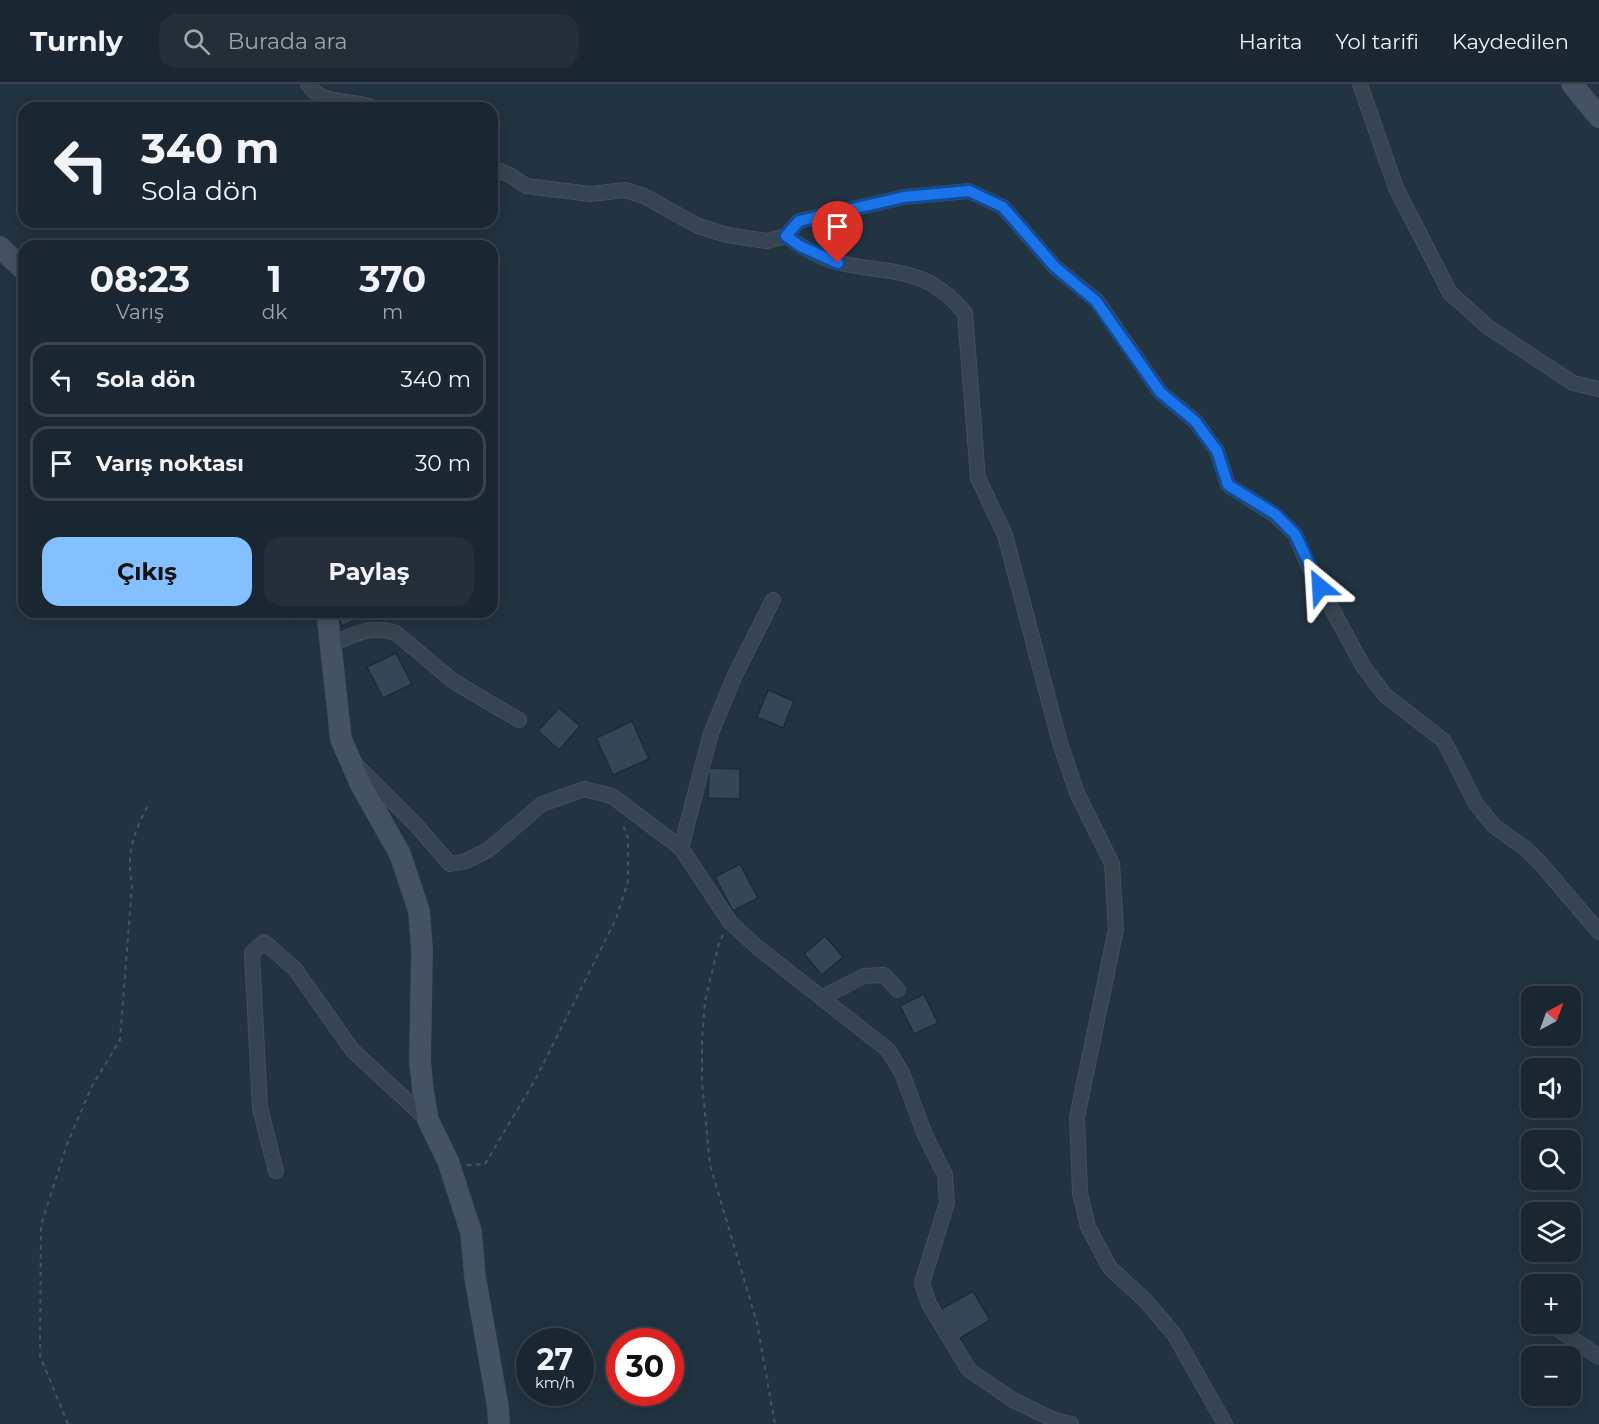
<!DOCTYPE html>
<html lang="tr">
<meta charset="utf-8">
<style>
body{margin:0;font-family:Montserrat,sans-serif;background:#232e39;color:#f1f3f6;height:100vh;display:flex;flex-direction:column;font-size:22px;white-space:nowrap}
*{box-sizing:border-box;margin:0}
p{font-size:20px;color:#9fa5ab}
.icon{flex:none;width:33px;height:33px;fill:none;stroke:currentColor;stroke-width:2;stroke-linecap:round;stroke-linejoin:round}
.map{position:relative;flex:1;overflow:hidden}
.drawer{position:absolute;left:18px;top:156px;width:480px;height:378px;display:flex;flex-direction:column;background:#1a2631;border-radius:18px;box-shadow:0 3px 15px #0003,0 0 0 2px #38434d}
.drawer>*{flex:none}
.hud{position:absolute;left:18px;top:18px;width:480px;height:126px;border-radius:18px;box-shadow:0 3px 15px #0003,0 0 0 2px #38434d;background:#1a2631;color:#f1f3f6;overflow:hidden}
.needle{width:39px;rotate:41deg}
.buttons{position:absolute;left:1521px;top:902px;display:grid;gap:12px}
.buttons a{display:grid;place-items:center;width:60px;height:60px;border-radius:12px;background:#1a2631;box-shadow:0 3px 15px #0003,0 0 0 2px #38434d;font-size:30px}
.speed{position:absolute;left:516px;top:1244px;display:flex;gap:12px;font-size:30px;font-weight:700;text-align:center}
.speed>*{display:grid;place-content:center;width:78px;height:78px;border-radius:50%;background:#1a2631;box-shadow:0 3px 15px #0003,0 0 0 2px #38434d;line-height:1}
.speed small{font-size:15px;font-weight:400}
.speed .limit{border:9px solid #d22;background:#fff;color:#111}
.pin{position:absolute;display:grid;place-items:center;width:51px;height:51px;color:#fff;margin:-62px -26px;border-radius:50% 50% 50% 0;rotate:-45deg;box-shadow:0 0 6px #0007}
.pin .icon{rotate:45deg}
.me{position:absolute;width:66px;margin:-33px;rotate:333deg;stroke-linejoin:round;filter:drop-shadow(0 0 4px #0008)}
.turn{display:flex;align-items:center;gap:21px;height:126px;padding:0 24px;font-size:27px}
.turn .icon{width:78px;height:78px;stroke-width:2.5}
.turn b{display:block;font-size:42px;line-height:51px}
.eta{display:flex;justify-content:space-evenly;align-items:center;height:102px;text-align:center}
.eta b{font-size:36px;font-weight:700;line-height:42px}
.button{display:flex;gap:12px;margin-top:auto;padding:12px 24px}
.button a{flex:1;height:69px;border-radius:18px;background:#84c0ff;color:#111;font-size:24px;font-weight:700;line-height:69px;text-align:center}
.button a+a{background:#232e39;color:#f1f3f6}
ul{padding:0;list-style:none}
li{display:flex;align-items:center;gap:18px;height:75px;margin:0 12px 9px;padding:0 12px;border:3px solid #38434d;border-radius:18px}
li div{flex:1}
li b{display:block;font-size:22px}
li em{font-style:normal}
header{display:flex;align-items:center;gap:36px;box-sizing:border-box;height:84px;padding:0 30px;background:#1a2631;border-bottom:2px solid #38434d}
header strong{font-size:28px}
nav{display:flex;gap:33px;margin-inline-start:auto;font-size:21px}
.search{width:420px;height:54px;background:#232e39;display:flex;align-items:center;gap:15px;box-sizing:border-box;padding:0 21px;border-radius:18px;color:#9fa5ab;font-size:22px}
.map>svg:first-child{display:block}
.building{fill:#344757;stroke:#1e2b38;stroke-width:1.5}
.lines{fill:none;stroke-linecap:round;stroke-linejoin:round}
.street-casing{stroke:#43505d;stroke-width:16}
.secondary-casing{stroke:#43505d;stroke-width:22}
.path{stroke:#3d5a59;stroke-width:2;stroke-dasharray:4.5 4.5;stroke-linecap:butt}
.street{stroke:#374451;stroke-width:14}
.secondary{stroke:#445364;stroke-width:20}
.route-casing{stroke:#114b97;stroke-width:15}
.route{stroke:#1a73e8;stroke-width:10}
</style>
<header>
<strong>Turnly</strong>
<div class="search"><svg class="icon" aria-label="search" viewBox="0 0 24 24"><circle cx="10" cy="10" r="6"/><path d="M15 15l6 6"/></svg>Burada ara</div>
<nav><a>Harita</a><a>Yol tarifi</a><a>Kaydedilen</a></nav>
</header>
<div class="map">
<svg width="1599" height="1340" viewBox="0 0 1599 1340">
<rect width="100%" height="100%" fill="#223341"/>
<g class="building">
<polygon points="292,528 314,528 295,536"/>
<polygon points="336,528 367,528 368,530 342,542"/>
<polygon points="396,569 412,600 383,614 367,583"/>
<polygon points="768,606 794,617 783,644 757,633"/>
<polygon points="559,624 580,642 559,666 538,647"/>
<polygon points="632,637 649,675 613,691 596,654"/>
<polygon points="709,684 740,685 740,715 708,714"/>
<polygon points="740,780 758,814 733,827 715,793"/>
<polygon points="825,852 843,873 822,891 804,870"/>
<polygon points="924,910 938,939 914,950 900,922"/>
<polygon points="973,1207 990,1236 959,1255 941,1225"/>
</g>
<g class="lines">
<defs>
<g id="street">
<path d="M308 0C322 23 352 14 374 24"/>
<polyline points="1360,0 1396,104 1450,209 1488,243 1573,299 1599,305"/>
<polyline points="492,84 510,91 526,102 591,110 625,106 644,112 698,142 727,151 767,157 786,152"/>
<path d="M329 562C351 551 371 540 396 549L453 597 519 636"/>
<polyline points="356,681 416,741 450,780 466,777 488,766 542,720 584,705 612,712 681,764 730,838 757,863 888,966 902,989 925,1051 945,1091 947,1119 922,1199 929,1220 969,1286 1013,1316 1052,1335 1071,1340"/>
<polyline points="681,764 711,649 735,591 773,516"/>
<polyline points="823,913 864,892 884,891 898,906"/>
<polyline points="276,1087 260,1024 252,869 264,858 295,885 353,967 428,1036"/>
<polyline points="1528,1224 1532,1227"/>
<polyline points="1549,1239 1599,1273"/>
<path d="M1225 1340 1174 1250 1145 1216 1110 1184 1088 1143 1080 1109 1077 1033 1116 845 1112 780 1077 709 1060 659 1005 451 978 394 965 229C924 181 894 191 840 179 821 175 802 163 786 152L799 137 904 113 969 107 1003 123 1055 183 1097 217 1160 308 1195 337 1217 367 1228 401 1275 431 1295 450 1309 483 1363 582 1385 611 1444 657 1476 720 1494 742 1526 765 1542 781 1599 848"/>
</g>
<g id="secondary">
<polyline points="1572,0 1599,33"/>
<polyline points="0,163 24,186"/>
<polyline points="327,528 341,655 361,701 400,770 419,827 422,866 420,977 423,1007 428,1036 448,1077 471,1148 475,1193 498,1323 499,1340"/>
</g>
</defs>
<use href="#street" class="street-casing"/>
<use href="#secondary" class="secondary-casing"/>
<g class="path">
<polyline points="723,851 719,859 705,917 702,956 702,998 710,1081 757,1239 775,1340"/>
<polyline points="467,1081 485,1080 535,996 616,835 628,797 628,754 622,738"/>
<path d="M68 1340 40 1272 41 1141 67 1060 92 1002 120 956 132 801C126 771 133 749 148 722"/>
</g>
<use href="#street" class="street"/>
<use href="#secondary" class="secondary"/>
</g>
<g class="lines">
<defs>
<polyline id="route" points="838,179 800,162 786,152 799,137 904,113 969,107 1003,123 1055,183 1096,217 1160,308 1195,337 1217,367 1228,401 1275,430 1295,450 1320,503"/>
</defs>
<use href="#route" class="route-casing"/>
<use href="#route" class="route"/>
</g>
</svg>
<div class="buttons">
<a><svg class="needle" viewBox="-14 -14 28 28"><path d="M0-13l5 13h-10z" fill="#e53935"/><path d="M0 13l5-13h-10z" fill="#9fa5ab"/></svg></a>
<a><svg class="icon" aria-label="sound" viewBox="0 0 24 24"><path d="M4 9h4l5-4v14l-5-4H4zM17 9q2 3 0 6"/></svg></a>
<a><svg class="icon" aria-label="search" viewBox="0 0 24 24"><circle cx="10" cy="10" r="6"/><path d="M15 15l6 6"/></svg></a>
<a><svg class="icon" aria-label="layers" viewBox="0 0 24 24"><path d="M12 4l9 5-9 5-9-5zM3 14l9 5 9-5"/></svg></a>
<a>+</a>
<a>−</a>
</div>
<div class="speed"><div>27<small>km/h</small></div><div class="limit">30</div></div>
<div class="pin" style="left:838px;top:179px;background:#d93025"><svg class="icon" aria-label="arrive" viewBox="0 0 24 24"><path d="M6 21V4h12l-3 4 3 4H6"/></svg></div>
<svg class="me" style="left:1320px;top:503px" viewBox="-20 -20 40 40"><path d="M0-17L14 15 0 8-14 15z" fill="#1a73e8" stroke="#fff" stroke-width="4"/></svg>
<div class="hud">
<div class="turn"><svg class="icon" aria-label="left" viewBox="0 0 24 24"><path d="M17 20v-9H6M10 6l-5 5 5 5"/></svg><div><b>340 m</b>Sola dön</div></div>
</div>
<section class="drawer">
<div class="eta">
<div><b>08:23</b><p>Varış</p></div>
<div><b>1</b><p>dk</p></div>
<div><b>370</b><p>m</p></div>
</div>
<ul>
<li><svg class="icon" aria-label="left" viewBox="0 0 24 24"><path d="M17 20v-9H6M10 6l-5 5 5 5"/></svg><div><b>Sola dön</b></div><em>340 m</em></li>
<li><svg class="icon" aria-label="arrive" viewBox="0 0 24 24"><path d="M6 21V4h12l-3 4 3 4H6"/></svg><div><b>Varış noktası</b></div><em>30 m</em></li>
</ul>
<div class="button"><a>Çıkış</a><a>Paylaş</a></div>
</section>
</div>
